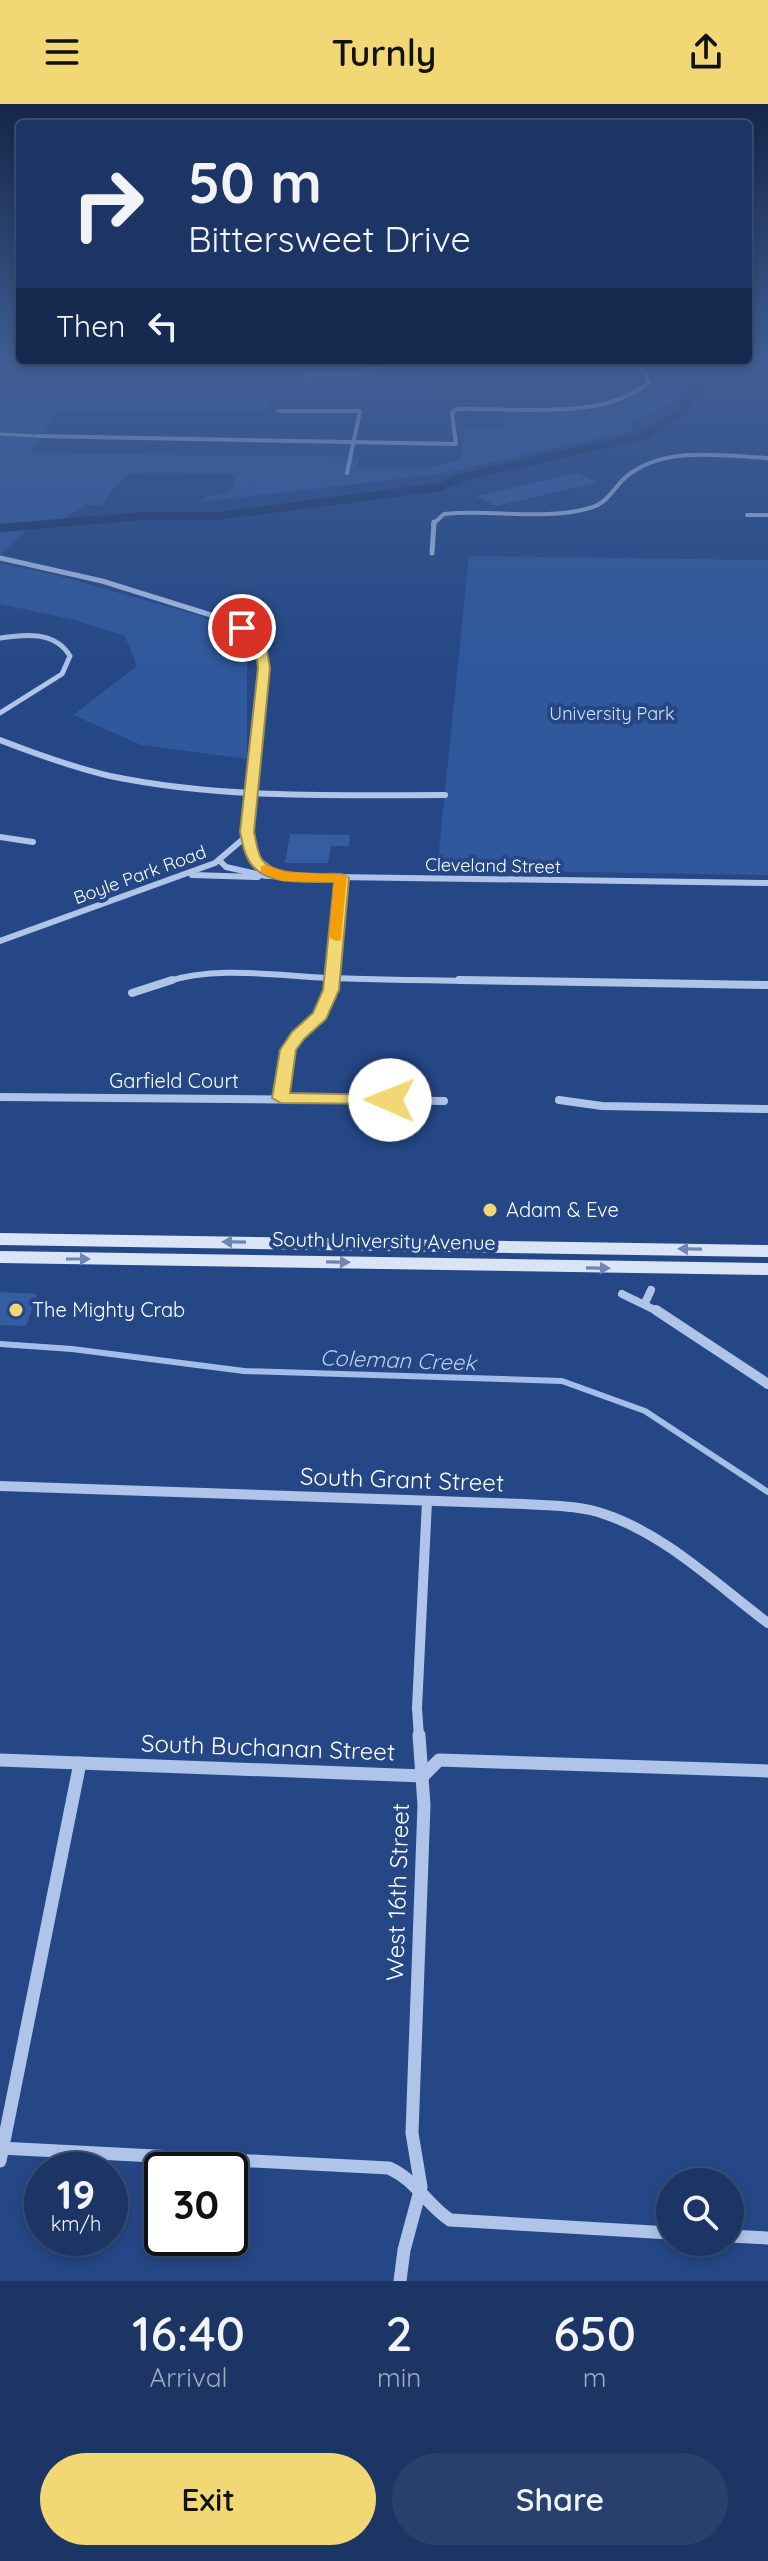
<!DOCTYPE html>
<style>
body{margin:0;font-family:Quicksand,sans-serif;background:#29406d;color:#f1f3f6;height:100vh;display:flex;flex-direction:column;font-size:30px;white-space:nowrap}
*{box-sizing:border-box;margin:0}
p{font-size:26px;color:#a0abbf}
.icon{flex:none;width:44px;height:44px;fill:none;stroke:currentColor;stroke-width:2;stroke-linecap:round;stroke-linejoin:round}
.map{position:relative;height:2177px;overflow:hidden}
.sheet{display:flex;flex-direction:column;background:#1c3564;flex:1}
.sheet>*{flex:none}
.hud{position:absolute;left:16px;top:16px;width:736px;height:244px;border-radius:8px;box-shadow:0 4px 12px #0003,0 0 0 2px #3a5078;background:#1c3564;color:#f1f3f6;overflow:hidden}
.buttons{position:absolute;left:656px;top:2064px;display:grid;gap:16px}
.buttons a{display:grid;place-items:center;width:88px;height:88px;border-radius:50%;background:#1c3564;box-shadow:0 4px 12px #0003,0 0 0 2px #3a5078;font-size:40px}
.speed{position:absolute;left:24px;top:2048px;display:flex;gap:16px;font-size:40px;font-weight:700;text-align:center}
.speed>*{display:grid;place-content:center;width:104px;height:104px;border-radius:50%;background:#1c3564;box-shadow:0 4px 12px #0003,0 0 0 2px #3a5078;line-height:1}
.speed small{font-size:20px;font-weight:400}
.speed .limit{border:4px solid #111;border-radius:12px;background:#fff;color:#111}
.pin{position:absolute;display:grid;place-items:center;width:68px;height:68px;color:#fff;margin:-34px;border:4px solid #fff;border-radius:50%;box-shadow:0 2px 8px #0007}
.me{position:absolute;width:88px;margin:-44px;rotate:271deg;stroke-linejoin:round;filter:drop-shadow(0 0 6px #0008)}
.turn{display:flex;align-items:center;gap:28px;height:168px;padding:0 40px;font-size:36px}
.turn .icon{width:104px;height:104px;stroke-width:2.5}
.turn b{display:block;font-size:56px;line-height:68px}
.then{display:flex;align-items:center;height:76px;padding:0 40px;background:#0003;gap:16px;font-size:30px}
.eta{display:flex;justify-content:space-evenly;align-items:center;height:136px;text-align:center}
.eta b{font-size:48px;font-weight:600;line-height:56px}
.primary-button{display:flex;gap:16px;margin-top:auto;padding:16px 40px}
.primary-button a{flex:1;height:92px;border-radius:48px;background:#f2d874;color:#111;font-size:32px;font-weight:600;line-height:92px;text-align:center}
.primary-button a+a{background:#29406d;color:#f1f3f6}
header{display:flex;justify-content:space-between;align-items:center;height:104px;padding:0 40px;background:#f2d874;color:#111;font-size:36px;font-weight:600}
.map>svg:first-child{display:block}
.green{fill:#30589d}
.lines{fill:none;stroke-linecap:round;stroke-linejoin:round}
.stream{stroke:#a4bee9;stroke-width:6}
.river{fill:#1a3465;fill-rule:evenodd}
.building{fill:#365da2}
.pedestrian{stroke:#afc4e8;stroke-width:3}
.minor-far5{stroke:#afc4e8;stroke-width:4}
.minor-far4{stroke:#afc4e8;stroke-width:5}
.minor-far3{stroke:#afc4e8;stroke-width:6}
.minor-far2{stroke:#afc4e8;stroke-width:8}
.minor-far1{stroke:#afc4e8;stroke-width:10}
.minor{stroke:#afc4e8;stroke-width:13}
.secondary{fill:#d9e4f7;fill-rule:evenodd}
.oneway{fill:#6d86b3}
.route{fill:#f2d874;stroke:#9d8c4b;stroke-width:2}
.slow{fill:#f59e0b}
.poi-dot{fill:#f2d874;stroke:#254785;stroke-width:3}
.labels{text-anchor:middle;stroke-width:8;stroke-linejoin:round;paint-order:stroke}
.far-park-label{font-size:18px;fill:#d3e0f6;stroke:#254785}
.far-street-label{font-size:18px;fill:#fff;stroke:#254785}
.street-label{font-size:20px;fill:#fff;stroke:#254785}
.poi-label{font-size:20px;fill:#fff;stroke:#254785;text-anchor:start}
.water-label{font-size:22px;font-style:italic;fill:#bbcfef;stroke:#254785}
.near-street-label{font-size:24px;fill:#fff;stroke:#254785}
</style>
<header><svg class="icon" aria-label="menu" viewBox="0 0 24 24"><path d="M4 6h16M4 12h16M4 18h16"/></svg>Turnly<svg class="icon" aria-label="share" viewBox="0 0 24 24"><path d="M12 15V3M7 8l5-5 5 5M5 13v7h14v-7"/></svg></header>
<div class="map">
<svg width="768" height="2177" viewBox="0 0 768 2177">
<rect width="100%" height="100%" fill="#254785"/>
<g class="green">
<path d="M0 263H428L425 295 270 294 264 307 58 306 29 349 359 353 357 365H427L461 355 465 324H504L503 305C553 304 608 310 652 284L655 276 646 263H685L689 267 675 277 671 297 659 306 630 318 632 327 434 371 199 398 208 392 230 389 236 370 129 369 111 387 103 402 86 401 64 415 36 417 0 451Z"/>
<polygon points="469,452 768,456 768,771 437,766"/>
<polygon points="0,460 52,470 201,512 247,543 247,655 141,641 73,611 137,562 125,532 71,515 0,500"/>
</g>
<g class="lines">
<polyline class="stream" points="0,1240 72,1245 244,1267 562,1277 645,1307 768,1388"/>
<polygon class="river" points="716,263 729,263 703,283 686,310 646,335 464,377 442,387 218,416 142,416 0,428 0,420 142,408 218,408 439,379 455,371 638,329 678,305 695,279"/>
</g>
<g class="building">
<polygon points="577,369 598,378 497,402 476,392"/>
<polygon points="290,730 350,731 349,742 331,742 328,759 285,759"/>
<polygon points="0,1188 37,1190 26,1222 0,1221"/>
</g>
<g class="lines">
<polyline class="pedestrian" points="0,330 37,332"/>
<g class="minor-far5">
<polyline points="307,272 354,270 379,263"/>
<polyline points="278,307 360,307 347,369"/>
<path d="M37 332 456 340 452 309 456 305C513 303 604 318 649 278L642 263"/>
<polyline points="747,411 768,411"/>
<path d="M433 420 444 410C492 405 543 417 590 404 611 398 614 380 631 369 669 342 724 352 768 354"/>
</g>
<g class="minor-far4">
<polyline points="432,449 434,418"/>
<path d="M0 454 102 477 227 516C275 541 263 575 259 621"/>
<path d="M0 534C25 530 55 527 70 552L62 570 0 609"/>
</g>
<g class="minor-far3">
<path d="M0 636C36 650 72 663 110 672 220 695 334 691 445 691"/>
<polyline points="247,728 256,754 278,771"/>
<polyline points="0,733 33,738"/>
<polyline points="220,757 226,763 266,772 768,779"/>
<polyline points="192,771 258,773"/>
<polyline points="0,837 215,759 242,736 249,720 259,619"/>
<path d="M165 878C218 861 276 872 331 874 415 877 499 877 583 878"/>
<polyline points="332,878 342,774"/>
</g>
<g class="minor-far2">
<polyline points="459,876 768,881"/>
<polyline points="132,889 172,876"/>
<polyline points="0,993 444,997"/>
<path d="M281 994C283 979 283 958 289 944 303 915 328 916 332 876"/>
<polyline points="559,996 602,1002 768,1005"/>
<polyline points="622,1190 659,1208"/>
<polyline points="645,1199 651,1186"/>
</g>
<g class="minor-far1">
<polyline points="656,1206 768,1280"/>
<path d="M0 1382 524 1400C550 1402 578 1401 604 1410 665 1430 717 1481 768 1519"/>
<polyline points="419,1633 417,1604 427,1397"/>
</g>
<g class="minor">
<polyline points="0,1656 423,1672 439,1656 768,1667"/>
<path d="M0 2044 389 2064C416 2076 426 2100 450 2116L670 2129"/>
<polyline points="0,2057 80,1659"/>
<polyline points="730,2132 768,2134"/>
<polyline points="400,2177 404,2146 421,2083 412,2029 424,1701 419,1631"/>
</g>
<g class="secondary">
<polygon points="0,1129 768,1141 768,1153 0,1141"/>
<polygon points="0,1147 768,1159 768,1171 0,1159"/>
</g>
</g>
<defs><path id="oneway-solid" d="M-6-.8H1V-3.2L6.5 0L1 3.2V.8H-6Z" transform="scale(2)"/></defs>
<g class="oneway">
<use href="#oneway-solid" transform="translate(234 1138) rotate(-179)"/>
<use href="#oneway-solid" transform="translate(690 1145) rotate(-179)"/>
<use href="#oneway-solid" transform="translate(78 1155)"/>
<use href="#oneway-solid" transform="translate(338 1158) rotate(1)"/>
<use href="#oneway-solid" transform="translate(598 1164) rotate(1)"/>
</g>
<linearGradient id="sky" x2="0" y2="1"><stop stop-color="#142749"/><stop offset="0.46" stop-color="#405e94"/><stop offset="1" stop-color="#405e94" stop-opacity="0"/></linearGradient>
<rect width="768" height="568" fill="url(#sky)"/>
<path class="route" d="M239 522H246L266 541 270 564 254 728C256 736 257 747 261 754 272 774 321 769 342 770L349 774 339 886 326 915 304 935 296 946 290 989 390 991 398 996 396 1000 281 999 272 994 280 946 292 928 313 909 323 886 334 778C308 777 260 784 247 753 243 745 242 736 240 728L258 564 255 542 239 526Z"/>
<polygon class="slow" points="266,761 285,768 347,771 341,836 336,837 329,833 334,778 282,777 261,768 261,762"/>
<g class="poi-dot">
<circle cx="490" cy="1106" r="8"/>
<circle cx="16" cy="1206" r="8"/>
</g>
<g class="labels">
<g class="far-park-label">
<text x="612" y="616">University Park</text>
</g>
<g class="far-street-label">
<text transform="translate(493 762) rotate(1)" y="6">Cleveland Street</text>
<text transform="translate(140 771) rotate(-20)" y="6">Boyle Park Road</text>
</g>
<g class="street-label">
<text x="174" y="984">Garfield Court</text>
<text transform="translate(384 1137) rotate(1)" y="7">South University Avenue</text>
</g>
<g class="poi-label">
<text x="506" y="1113">Adam &amp; Eve</text>
<text x="32" y="1213">The Mighty Crab</text>
</g>
<g class="water-label">
<text transform="translate(398 1256) rotate(2)" y="8">Coleman Creek</text>
</g>
<g class="near-street-label">
<text transform="translate(402 1376) rotate(2)" y="8">South Grant Street</text>
<text transform="translate(268 1644) rotate(2)" y="8">South Buchanan Street</text>
<text transform="translate(398 1788) rotate(-88)" y="8">West 16th Street</text>
</g>
</g>
</svg>
<div class="buttons">
<a><svg class="icon" aria-label="search" viewBox="0 0 24 24"><circle cx="10" cy="10" r="6"/><path d="M15 15l6 6"/></svg></a>
</div>
<div class="speed"><div>19<small>km/h</small></div><div class="limit">30</div></div>
<div class="pin" style="left:242px;top:524px;background:#d93025"><svg class="icon" aria-label="arrive" viewBox="0 0 24 24"><path d="M6 21V4h12l-3 4 3 4H6"/></svg></div>
<svg class="me" style="left:390px;top:996px" viewBox="-20 -20 40 40"><circle r="19" fill="#fff"/><path d="M0-13L10 11 0 6-10 11z" fill="#f2d874"/></svg>
<div class="hud">
<div class="turn"><svg class="icon" aria-label="right" viewBox="0 0 24 24"><path d="M7 20v-9h11M14 6l5 5-5 5"/></svg><div><b>50 m</b>Bittersweet Drive</div></div>
<div class="then">Then<svg class="icon" aria-label="left" viewBox="0 0 24 24"><path d="M17 20v-9H6M10 6l-5 5 5 5"/></svg></div>
</div>
</div>
<section class="sheet">
<div class="eta">
<div><b>16:40</b><p>Arrival</p></div>
<div><b>2</b><p>min</p></div>
<div><b>650</b><p>m</p></div>
</div>
<div class="primary-button"><a>Exit</a><a>Share</a></div>
</section>
